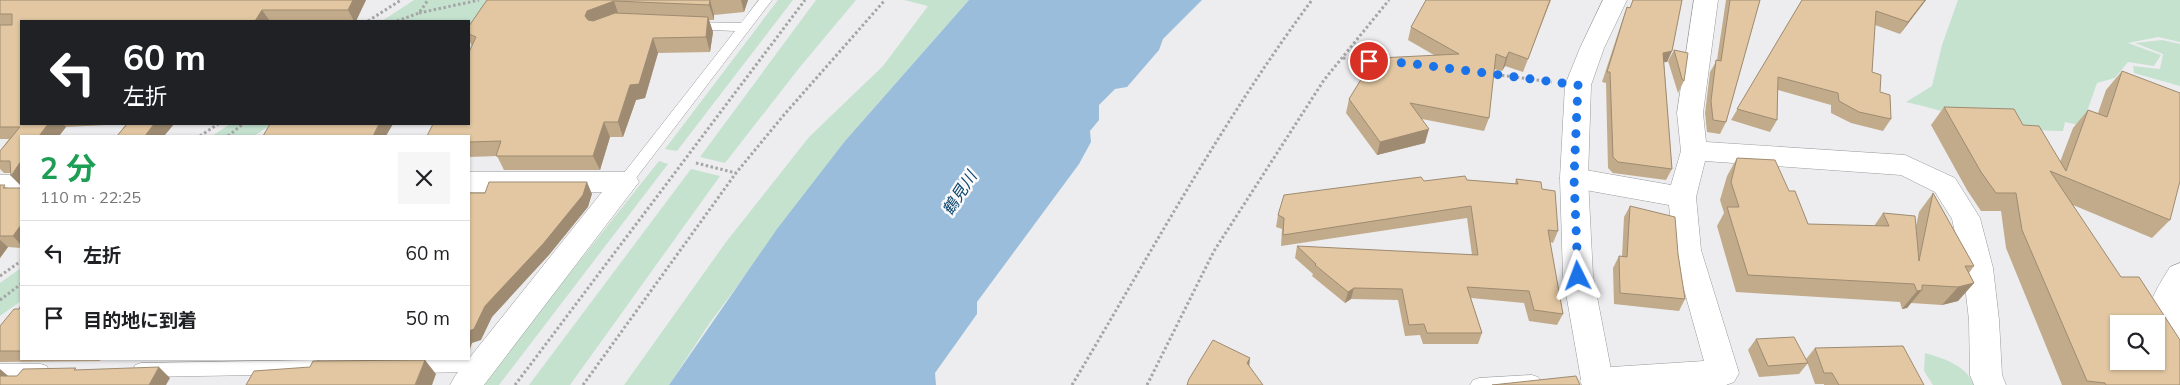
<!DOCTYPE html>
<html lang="ja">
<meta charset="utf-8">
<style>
body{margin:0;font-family:Mulish,"Noto Sans JP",sans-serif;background:#f6f6f6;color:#202124;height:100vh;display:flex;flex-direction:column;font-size:19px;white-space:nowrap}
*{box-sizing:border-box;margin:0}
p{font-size:16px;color:#757577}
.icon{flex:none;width:28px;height:28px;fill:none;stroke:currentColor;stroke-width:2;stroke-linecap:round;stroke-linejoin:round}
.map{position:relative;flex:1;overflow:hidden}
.drawer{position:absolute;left:20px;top:135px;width:450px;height:225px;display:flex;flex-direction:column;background:#fff;border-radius:0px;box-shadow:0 1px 4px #0004}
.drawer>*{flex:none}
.banner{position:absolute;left:20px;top:20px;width:450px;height:105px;border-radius:0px;box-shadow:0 1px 4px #0004;background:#202124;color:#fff;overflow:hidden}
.fabs{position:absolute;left:2110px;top:315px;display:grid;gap:10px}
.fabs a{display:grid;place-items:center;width:55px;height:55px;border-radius:0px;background:#fff;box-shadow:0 1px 4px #0004;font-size:25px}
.pin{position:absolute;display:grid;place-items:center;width:42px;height:42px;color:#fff;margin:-21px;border:2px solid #fff;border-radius:50%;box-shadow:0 1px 5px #0007}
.me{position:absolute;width:55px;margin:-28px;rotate:357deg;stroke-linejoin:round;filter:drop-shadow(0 0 4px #0008)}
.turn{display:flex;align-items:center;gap:18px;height:105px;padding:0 20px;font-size:22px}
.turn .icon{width:65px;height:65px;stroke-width:2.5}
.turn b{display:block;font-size:35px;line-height:42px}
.round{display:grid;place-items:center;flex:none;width:52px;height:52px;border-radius:0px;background:#f6f6f6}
.head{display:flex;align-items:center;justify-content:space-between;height:85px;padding:0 20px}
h1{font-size:30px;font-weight:700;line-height:38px;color:#1e9e55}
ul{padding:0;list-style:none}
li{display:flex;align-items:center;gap:15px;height:65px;padding:0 20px;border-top:1px solid #e0e0e0}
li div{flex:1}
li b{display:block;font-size:19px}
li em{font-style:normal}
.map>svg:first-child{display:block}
.green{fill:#c5e2cf}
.water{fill:#9abddb}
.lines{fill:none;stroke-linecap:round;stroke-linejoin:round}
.service-casing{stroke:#999a9b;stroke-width:1}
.minor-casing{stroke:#999a9b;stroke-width:1}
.secondary-casing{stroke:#999a9b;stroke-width:1}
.path{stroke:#a5a5a6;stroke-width:3;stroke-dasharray:2.5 2.5;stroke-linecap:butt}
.service{fill:#fff;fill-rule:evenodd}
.minor{fill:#fff;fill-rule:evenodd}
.secondary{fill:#fff;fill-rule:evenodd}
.wall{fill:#c2ab8b}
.shaded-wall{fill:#9e8b71}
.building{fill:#e2c7a2;stroke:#9e8b71;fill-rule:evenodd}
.route{stroke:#1a73e8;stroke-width:9;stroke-dasharray:0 16.2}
.labels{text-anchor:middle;stroke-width:5;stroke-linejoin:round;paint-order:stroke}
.water-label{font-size:16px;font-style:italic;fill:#0d466e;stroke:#fafafc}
</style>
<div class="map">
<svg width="2180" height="385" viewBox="0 0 2180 385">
<rect width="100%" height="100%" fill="#ededef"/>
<g class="green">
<polygon points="414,0 536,0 469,28 469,21 382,21"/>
<polygon points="778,0 793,0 677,151 665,149"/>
<polygon points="816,0 856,0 800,67 725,163 700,157"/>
<polygon points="904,0 969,0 845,141 709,324 669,385 624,385 726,242 809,137 883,66 928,6"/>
<path d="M1958 0H2180V42L2158 37 2128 43 2161 55 2154 66 2128 62 2115 78 2097 83 2082 126 2065 122 2063 131C2010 132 1957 114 1906 102L1932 86 1942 45Z"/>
<polygon points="2162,40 2180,44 2180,86 2134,73 2133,66 2160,69 2163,54 2135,43"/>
<polygon points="230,124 272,124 254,136 212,136"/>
<polygon points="659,161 668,164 499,385 481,385"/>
<polygon points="691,169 720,176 570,385 529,385"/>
<polygon points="21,268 21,301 0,316 0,283"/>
<path d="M1925 353C1943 358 1967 366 1974 385H1933L1924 371Z"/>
</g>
<polygon class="water" points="969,0 1202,0 1163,39 1159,50 1127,87 1115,89 1099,105 1099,120 1090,131 1091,142 1079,164 977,302 977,314 935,373 936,385 669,385 777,229 845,141"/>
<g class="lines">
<defs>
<g id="service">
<polygon points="759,0 772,0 630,186 625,187 620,186 618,182 620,178 735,31 692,29 687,28 685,25 687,22 741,23"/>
<polygon points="481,358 487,360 489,365 487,370 481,372 409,373 403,371 401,366 403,361 409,359"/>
<polygon points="316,360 322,362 324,367 322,372 316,374 141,377 135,375 133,370 135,365 141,363"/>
<polygon points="0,364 41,364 47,366 49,371 47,376 41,378 0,378"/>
<polygon points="1532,375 1538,377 1541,382 1539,385 1470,385 1473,380 1479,378"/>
</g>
<g id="minor">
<polygon points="1694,0 1718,0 1703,113 1706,142 1905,155 1955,178 1980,218 1993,268 1999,320 2002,375 2006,385 1974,385 1970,375 1969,320 1963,268 1952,219 1935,192 1901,175 1705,161 1696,197 1701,250 1739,373 1734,382 1726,385 1582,385 1580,381 1585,372 1596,368 1704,361 1673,250 1669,205 1574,188 1564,185 1560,178 1564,171 1574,168 1671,185 1681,151 1677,113"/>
<polygon points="469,172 625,172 635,175 639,182 484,385 450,385 455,376 602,192 469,192"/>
<rect x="0" y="175" width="21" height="20"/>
<path d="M2180 263V362L2169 358 2156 335V324H2151C2145 303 2160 284 2170 267Z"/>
</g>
<polygon id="secondary" points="1603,0 1627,0 1604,48 1591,85 1588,178 1593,276 1614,385 1582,385 1563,276 1560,178 1565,85 1580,48"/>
</defs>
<use href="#service" class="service-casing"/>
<use href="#minor" class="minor-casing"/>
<use href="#secondary" class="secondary-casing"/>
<g class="path">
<polyline points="419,13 479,0"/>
<polyline points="368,21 401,0"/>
<polyline points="397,21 419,13 428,0"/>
<polyline points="1343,58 1379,61"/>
<polyline points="1492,74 1552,82"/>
<polyline points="200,136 218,124"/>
<polyline points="228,136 243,124"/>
<polyline points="696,163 736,173"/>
<polyline points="0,276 21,261"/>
<polyline points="0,300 21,284"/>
<polyline points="515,385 805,0"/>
<polyline points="583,385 736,173 783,116 885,0"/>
<path d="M1072 385C1149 256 1222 121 1312 0"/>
<polyline points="1147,385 1214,251 1324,80 1389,0"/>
</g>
<use href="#service" class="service"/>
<use href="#minor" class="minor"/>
<use href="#secondary" class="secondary"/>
</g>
<g class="wall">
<polygon points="0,0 366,0 356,21 21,21 21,124 174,124 164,136 117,136 126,124 66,127 59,136 21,136 11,173 4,173 0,169 0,151 9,139 0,139"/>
<polygon points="487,0 748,0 744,12 714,15 714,20 709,20 713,32 710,52 658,53 645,98 636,100 623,137 610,137 600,170 504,170 497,156 469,157 472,46 469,40 469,26"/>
<polygon points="1551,0 1523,72 1505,66 1502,71 1494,69 1489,118 1484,131 1422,119 1425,143 1377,155 1346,113 1349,99 1434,55 1408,40 1411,27"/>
<polygon points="1633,0 1682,0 1672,51 1667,62 1664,62 1672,169 1666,180 1613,173 1608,168 1606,83 1602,82 1623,18 1627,7 1630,8"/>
<polygon points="1726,0 1760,0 1726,122 1720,134 1707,132 1705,113 1710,72 1717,60"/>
<polygon points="1802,0 1926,0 1900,34 1875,25 1872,72 1891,119 1883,131 1851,123 1831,113 1831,105 1778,90 1777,120 1770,132 1731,120"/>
<polygon points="1674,50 1684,81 1678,93 1668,61"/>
<polygon points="2122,71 2170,220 2152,238 2073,205 2180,385 2062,385 2006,248 2001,211 1981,211 1967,190 1931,125 1944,107 2023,125 2060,162 2073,128 2088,110 2098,113 2106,90"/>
<polygon points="1737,158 1789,191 1808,224 1874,226 1883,213 1916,226 1919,212 1933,193 1974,266 1969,273 1974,283 1958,301 1942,305 1911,303 1907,308 1902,309 1900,302 1736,292 1717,226 1724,213 1720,200 1727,176"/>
<polygon points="1516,179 1542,189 1558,231 1553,243 1550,242 1563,314 1557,325 1529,321 1524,303 1471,298 1482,333 1478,344 1423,344 1420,335 1405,336 1398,300 1351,299 1345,303 1312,276 1313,274 1295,258 1297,246 1472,255 1467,218 1281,246 1282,229 1276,227 1278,215 1424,181 1467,180 1515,184"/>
<polygon points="0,185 8,188 21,188 21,248 8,247 0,258"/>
<polygon points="1630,206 1678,254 1685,299 1679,311 1614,304 1613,268 1619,256 1622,257 1624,217"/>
<polygon points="21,305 21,359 101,359 100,361 0,362 0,326 19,309"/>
<polygon points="1756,339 1808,363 1799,374 1759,377 1748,350"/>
<polygon points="1815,348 1924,385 1824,385 1824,384 1815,384 1806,359"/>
</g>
<g class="shaded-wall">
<polygon points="353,0 366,0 356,21 354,21 348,10"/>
<polygon points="710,0 714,15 714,20 709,5"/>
<polygon points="741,0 748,0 744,12"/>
<polygon points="1925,0 1926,0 1900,34 1908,22"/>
<polygon points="614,1 619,16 590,31 585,16 587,11"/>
<polygon points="262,10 270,21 255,21"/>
<polygon points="708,17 713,32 710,52 706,37"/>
<polygon points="653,38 658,53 645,98 636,100 623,137 618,122 630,85"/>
<polygon points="1672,51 1667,62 1658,63 1663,53"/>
<polygon points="1509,52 1505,66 1502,71 1506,58"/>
<polygon points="604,122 610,137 600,170 593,156"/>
<polygon points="48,124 63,124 66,127 59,136 39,136"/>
<polygon points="154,124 174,124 164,136 145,136"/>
<polygon points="379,124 393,124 386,136 373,136"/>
<polygon points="1429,129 1425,143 1377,155 1380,142"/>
<polygon points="21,161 21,186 11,176"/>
<polygon points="587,182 592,194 588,207 549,255 492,317 481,340 472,343 469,352 469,331 485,306"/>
<polygon points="21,225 21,245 13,236"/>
<polygon points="0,240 8,247 0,258"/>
<polygon points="1974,283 1958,301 1942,305 1958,287"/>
<polygon points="1354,288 1351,299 1345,303 1348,292"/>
<polygon points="1922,290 1907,308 1902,309 1917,291"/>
<polygon points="1250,358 1249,369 1247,363"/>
<polygon points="425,360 436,374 432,385 415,385"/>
<polygon points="159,367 170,378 166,385 149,385"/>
<polygon points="0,369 13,380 0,377"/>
</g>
<g class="building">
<polygon points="0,0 353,0 348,10 262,10 255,21 21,21 21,124 48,124 39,136 21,136 21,161 11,176 10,161 0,161 0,151 20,127 0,127 0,25 12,25 12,14 0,14"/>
<polygon points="487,0 710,0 709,5 614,1 587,11 585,16 588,20 593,21 615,13 708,17 706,37 653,38 639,84 630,85 618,122 604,122 593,156 496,156 501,141 469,142 469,136 427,136 433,124 469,124 469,52 476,37 469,34 469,26"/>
<polygon points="1426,0 1550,0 1528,59 1509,52 1506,58 1496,54 1489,118 1410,103 1429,129 1380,142 1349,99 1368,68 1379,58 1459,54 1411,27"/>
<polygon points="1633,0 1682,0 1672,51 1663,53 1672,169 1618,162 1613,157 1610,72 1607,72 1627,7 1630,8"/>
<polygon points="1730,0 1760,0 1726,122 1713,120 1711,101 1716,60 1721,61"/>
<polygon points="1802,0 1925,0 1908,22 1876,11 1872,72 1881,75 1880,92 1890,95 1891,119 1859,112 1839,101 1838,93 1778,77 1777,120 1737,109"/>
<polygon points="1674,50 1688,53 1684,81 1682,79"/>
<path d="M2122 71 2180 93V181L2170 220 2050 171 2121 277H2139L2180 340V385H2106L2105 383 2087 381 2022 230 2016 193H1996L1981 172 1944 107 2014 109 2023 125 2039 126 2066 171 2088 110 2107 117ZM2119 324H2156V361H2119Z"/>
<polygon points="127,124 154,124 145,136 117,136"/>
<polygon points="270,124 379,124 373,136 263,136"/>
<polygon points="1737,158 1775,160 1789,191 1795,191 1808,224 1889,226 1883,213 1915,216 1919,261 1933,193 1974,266 1965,266 1974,283 1958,287 1922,285 1922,290 1917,291 1914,284 1748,275 1727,207 1739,207 1731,182"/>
<polygon points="1465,176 1467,180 1518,184 1516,179 1541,182 1542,189 1555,191 1558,231 1548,230 1563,314 1534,310 1529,291 1467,287 1482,333 1427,333 1424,324 1409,325 1402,289 1354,288 1348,292 1315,265 1316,264 1297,246 1478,255 1471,206 1283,235 1284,218 1278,215 1284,195 1421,177 1424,181"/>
<polygon points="489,182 587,182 583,195 543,244 485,306 474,329 469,331 469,193 485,193"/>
<polygon points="0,185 5,185 3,188 21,188 21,225 13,236 0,236"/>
<polygon points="1630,206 1675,217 1678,254 1685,299 1620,293 1619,256 1627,257"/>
<polygon points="21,305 21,351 0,351 0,326 14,309 19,309"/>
<polygon points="1794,337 1808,363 1768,366 1756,339"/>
<polygon points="1213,340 1250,358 1247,363 1263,385 1187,385 1189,379"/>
<polygon points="1903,346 1924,385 1839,385 1832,373 1824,373 1815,348"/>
<polygon points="425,360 415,385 246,385 254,371 310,367 313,361"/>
<polygon points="159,367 149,385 0,385 0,376 17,376 23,369 76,368 74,370"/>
<polygon points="1576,376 1580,385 1492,385"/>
</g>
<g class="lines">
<polyline class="route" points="1369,61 1407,63 1578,85 1574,178 1578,276"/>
</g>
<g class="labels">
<g class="water-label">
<text transform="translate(959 193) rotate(-57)" y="6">鶴見川</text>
</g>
</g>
</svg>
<div class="fabs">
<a><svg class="icon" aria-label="search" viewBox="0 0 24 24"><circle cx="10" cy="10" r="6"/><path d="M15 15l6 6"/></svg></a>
</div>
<div class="pin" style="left:1369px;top:61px;background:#d93025"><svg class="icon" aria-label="arrive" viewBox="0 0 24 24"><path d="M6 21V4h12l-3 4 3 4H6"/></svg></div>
<svg class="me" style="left:1578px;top:276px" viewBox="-20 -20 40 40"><path d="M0-17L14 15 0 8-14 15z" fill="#1a73e8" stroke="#fff" stroke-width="4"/></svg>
<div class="banner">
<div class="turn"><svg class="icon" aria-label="left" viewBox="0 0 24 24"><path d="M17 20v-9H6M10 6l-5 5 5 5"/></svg><div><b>60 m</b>左折</div></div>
</div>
<section class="drawer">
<div class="head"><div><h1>2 分</h1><p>110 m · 22:25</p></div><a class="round"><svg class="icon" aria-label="close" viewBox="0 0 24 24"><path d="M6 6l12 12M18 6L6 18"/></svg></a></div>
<ul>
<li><svg class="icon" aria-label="left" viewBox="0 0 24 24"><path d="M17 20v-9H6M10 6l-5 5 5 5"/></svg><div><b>左折</b></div><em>60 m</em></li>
<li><svg class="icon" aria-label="arrive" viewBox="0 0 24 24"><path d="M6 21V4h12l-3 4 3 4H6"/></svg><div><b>目的地に到着</b></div><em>50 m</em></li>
</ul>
</section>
</div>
